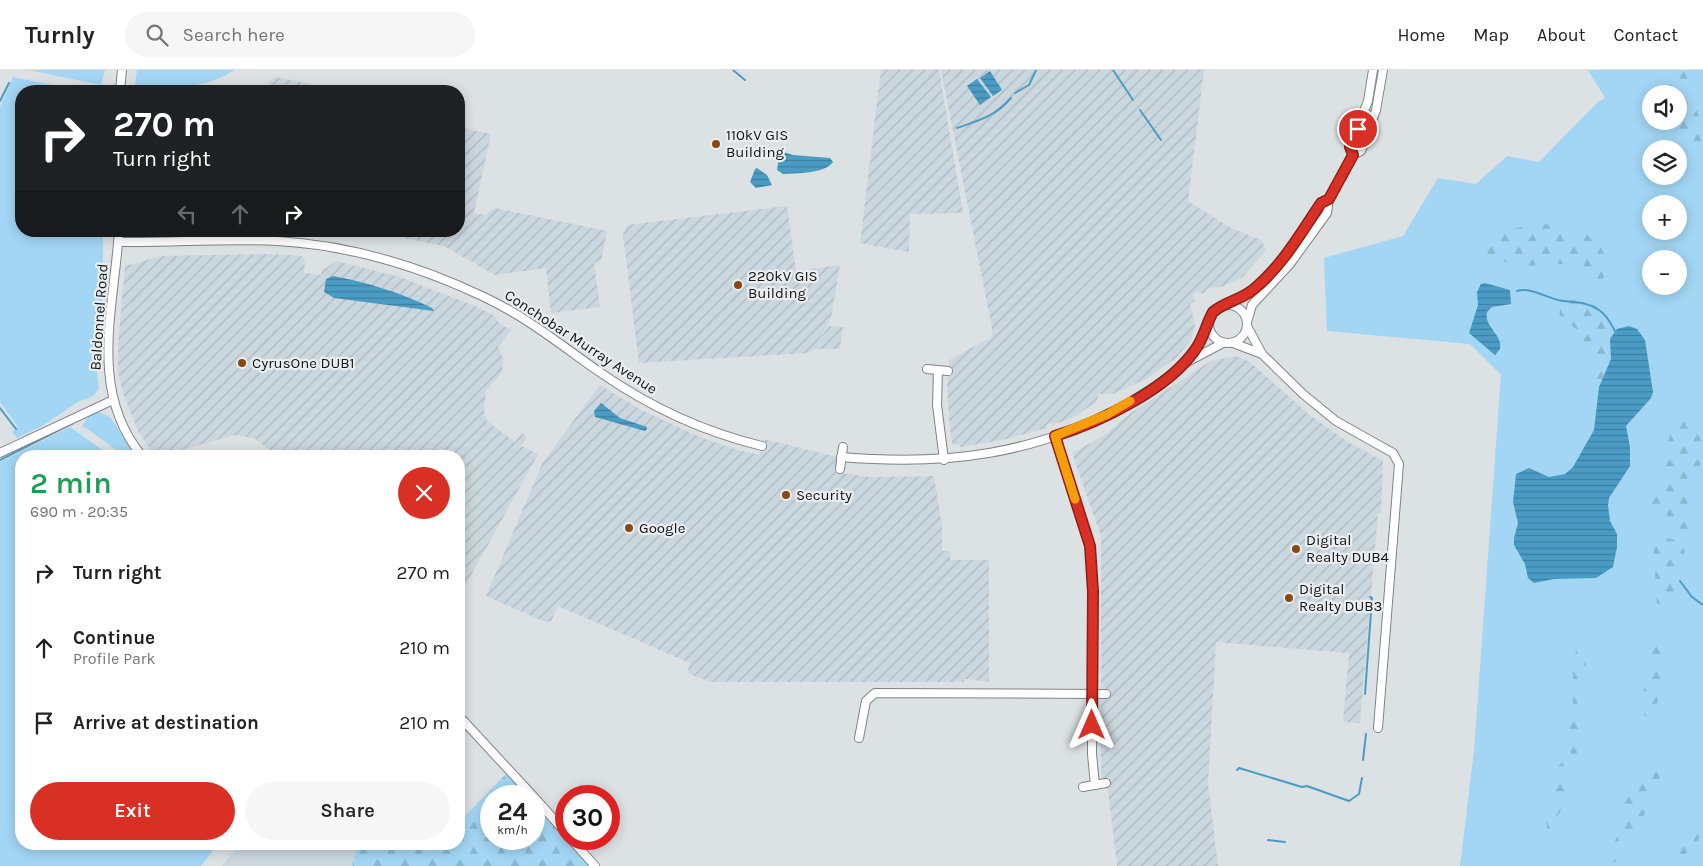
<!DOCTYPE html>
<meta charset="utf-8">
<style>
body{margin:0;font-family:Karla,sans-serif;background:#f6f6f6;color:#222;height:100vh;display:flex;flex-direction:column;font-size:19px;white-space:nowrap}
*{box-sizing:border-box;margin:0}
p{font-size:16px;color:#767676}
.icon{flex:none;width:28px;height:28px;fill:none;stroke:currentColor;stroke-width:2;stroke-linecap:round;stroke-linejoin:round}
.map{position:relative;flex:1;overflow:hidden}
.panel{position:absolute;left:15px;top:380px;width:450px;height:400px;display:flex;flex-direction:column;background:#fff;border-radius:20px;box-shadow:0 2px 12px #0003}
.panel>*{flex:none}
.hud{position:absolute;left:15px;top:15px;width:450px;height:152px;border-radius:20px;box-shadow:0 2px 12px #0003;background:#202124;color:#fff;overflow:hidden}
.tools{position:absolute;left:1642px;top:15px;display:grid;gap:10px}
.tools a{display:grid;place-items:center;width:45px;height:45px;border-radius:50%;background:#fff;box-shadow:0 2px 12px #0003;font-size:25px}
.speed{position:absolute;left:480px;top:715px;display:flex;gap:10px;font-size:25px;font-weight:700;text-align:center}
.speed>*{display:grid;place-content:center;width:65px;height:65px;border-radius:50%;background:#fff;box-shadow:0 2px 12px #0003;line-height:1}
.speed small{font-size:12px;font-weight:400}
.speed .limit{border:8px solid #d22;background:#fff;color:#111}
.pin{position:absolute;display:grid;place-items:center;width:42px;height:42px;color:#fff;margin:-21px;border:2px solid #fff;border-radius:50%;box-shadow:0 1px 5px #0007}
.me{position:absolute;width:55px;margin:-28px;rotate:0deg;stroke-linejoin:round;filter:drop-shadow(0 0 4px #0008)}
.turn{display:flex;align-items:center;gap:18px;height:105px;padding:0 15px;font-size:22px}
.turn .icon{width:65px;height:65px;stroke-width:2.5}
.turn b{display:block;font-size:35px;line-height:42px}
.lanes{display:flex;align-items:center;height:48px;padding:0 15px;background:#0003;justify-content:center;gap:25px;direction:ltr}
.lanes .off{opacity:.35}
.round{display:grid;place-items:center;flex:none;width:52px;height:52px;border-radius:26px;background:#f6f6f6}
.overview{display:flex;align-items:center;justify-content:space-between;height:85px;padding:0 15px}
h1{font-size:30px;font-weight:600;line-height:38px;color:#1e9e55}
.action{display:flex;gap:10px;margin-top:auto;padding:10px 15px}
.action a{flex:1;height:58px;border-radius:30px;background:#d93025;color:#fff;font-size:20px;font-weight:600;line-height:58px;text-align:center}
.action a+a{background:#f6f6f6;color:#222}
ul{padding:0;list-style:none}
li{display:flex;align-items:center;gap:15px;height:75px;padding:0 15px}
li div{flex:1}
li b{display:block;font-size:19px}
li em{font-style:normal}
header{display:flex;align-items:center;gap:30px;box-sizing:border-box;height:70px;padding:0 25px;background:#fff;border-bottom:1px solid #e0e0e0}
header strong{font-size:24px}
nav{display:flex;gap:28px;margin-inline-start:auto;font-size:18px}
.search{width:350px;height:45px;background:#f6f6f6;display:flex;align-items:center;gap:12px;box-sizing:border-box;padding:0 18px;border-radius:28px;color:#767676;font-size:19px}
.map>svg:first-child{display:block}
.built{fill:#cbd7de}
.industrial{fill:url(#industrial-furrows)}
.grass{fill:#a2d6f4;fill-rule:evenodd}
.forest{fill:url(#forest-firs)}
.water{fill:url(#water-rules)}
.lines{fill:none;stroke-linecap:round;stroke-linejoin:round}
.stream{stroke:#4a9cc5;stroke-width:2}
.minor-casing{stroke:#818487;stroke-width:10}
.minor{stroke:#fff;stroke-width:8}
.route-casing{stroke:#8d1f18;stroke-width:12}
.route{stroke:#d93025;stroke-width:9}
.slow{stroke:#f59e0b;stroke-width:9}
.poi-dot{fill:#894814;stroke:#eaeef0;stroke-width:2}
.labels{text-anchor:middle;stroke-width:4.5;stroke-linejoin:round;paint-order:stroke}
.poi-label{font-size:15px;fill:#121415;stroke:#eaeef0;text-anchor:start}
.street-label{font-size:15px;fill:#121415;stroke:#eaeef0}
</style>
<header>
<strong>Turnly</strong>
<div class="search"><svg class="icon" aria-label="search" viewBox="0 0 24 24"><circle cx="10" cy="10" r="6"/><path d="M15 15l6 6"/></svg>Search here</div>
<nav><a>Home</a><a>Map</a><a>About</a><a>Contact</a></nav>
</header>
<div class="map">
<svg width="1703" height="796" viewBox="0 0 1703 796">
<defs>
<pattern id="industrial-furrows" width="10" height="10" patternUnits="userSpaceOnUse" patternTransform="scale(1.25)"><rect width="10" height="10" fill="#cbd7de"/><path d="M-1 1l2-2M0 10L10 0M9 11l2-2" fill="none" stroke="#adb8be"/></pattern>
<pattern id="forest-firs" width="22" height="20" patternUnits="userSpaceOnUse" patternTransform="scale(1.25)"><rect width="22" height="20" fill="#a2d6f4"/><path d="M5 1l3.5 6h-7zM16 11l3.5 6h-7z" fill="#8ab7d0"/></pattern>
<pattern id="water-rules" width="6" height="5" patternUnits="userSpaceOnUse" patternTransform="scale(1.25)"><rect width="6" height="5" fill="#4a9cc5"/><path d="M0 2.5h6" fill="none" stroke="#3c7e9f"/></pattern>
</defs>
<rect width="100%" height="100%" fill="#dce1e3"/>
<polygon class="built" points="269,774 358,774 352,794 353,796 222,796 238,776"/>
<g class="industrial">
<polygon points="881,0 939,0 963,143 910,144 909,182 860,173"/>
<polygon points="941,0 1204,0 1188,131 1231,158 1261,170 1266,180 1243,207 1224,216 1207,219 1203,224 1198,221 1192,225 1195,231 1190,234 1195,256 1191,270 1176,288 1146,309 1113,324 1099,324 1096,332 1074,347 1053,355 1052,353 1046,355 1047,358 1002,370 960,377 960,374 953,375 951,368 947,320 949,290 992,267 992,258"/>
<polygon points="275,7 310,14 309,21 261,21"/>
<polygon points="459,57 491,64 474,143 485,145 495,138 607,161 601,191 594,193 600,237 551,243 546,198 495,205 444,176 369,161 459,161"/>
<polygon points="787,136 796,201 840,195 831,248 815,278 828,256 843,257 840,279 814,279 808,283 639,293 623,165 627,155"/>
<polygon points="270,184 301,186 305,190 304,203 321,205 322,201 336,191 399,207 475,236 493,245 500,254 511,260 498,277 503,288 502,302 486,321 484,342 487,351 515,372 522,363 525,365 527,368 521,376 538,384 459,527 459,386 278,386 254,368 235,365 178,381 176,386 155,386 138,361 124,326 118,301 118,274 125,196 162,186"/>
<polygon points="1236,286 1250,292 1311,346 1348,372 1383,391 1381,443 1378,443 1360,653 1343,652 1349,583 1216,572 1208,714 1218,796 1117,796 1108,720 1102,710 1101,687 1101,466 1072,383 1105,365 1128,345 1211,291"/>
<polygon points="600,315 641,340 702,368 738,380 760,385 764,369 837,387 835,402 867,407 934,406 942,456 942,481 950,481 950,490 989,490 989,612 969,609 964,609 964,612 711,612 687,603 690,593 558,536 551,551 545,552 486,526 543,392"/>
</g>
<g class="grass">
<polygon points="29,0 105,0 101,15"/>
<path d="M137 0H235C200 21 174 17 135 15Z"/>
<path d="M1588 0H1703V796H1460L1474 681 1501 305 1470 274 1327 261 1324 188 1403 166 1438 108 1476 114 1507 86 1539 92 1598 32 1605 28ZM1651 24H1679V51H1651ZM1651 79H1679V106H1651ZM1651 134H1679V161H1651ZM1651 189H1679V216H1651Z"/>
<polygon points="13,7 82,21 21,21 21,161 103,161 103,223 96,294 99,319 93,326 78,332 42,356 17,368 12,362 18,357 0,332 0,37"/>
<polygon points="99,342 111,348 136,386 125,386 86,358 82,357 88,346"/>
<polygon points="70,357 111,386 21,386 21,774 218,774 201,796 0,796 0,392"/>
</g>
<g class="forest">
<polygon points="1660,0 1685,0 1703,61 1703,80 1697,84 1689,83 1678,69 1676,61 1679,51 1679,24 1673,24"/>
<path d="M1533 153C1557 155 1601 159 1605 189 1607 198 1607 205 1600 211 1585 208 1576 198 1561 194 1549 192 1541 195 1530 196 1515 196 1502 191 1488 186L1485 176 1491 166Z"/>
<path d="M1567 230C1596 231 1601 236 1614 263L1610 269 1611 289 1599 317 1595 316C1593 304 1599 295 1593 283L1588 284C1584 277 1581 266 1576 259 1567 249 1553 251 1563 231Z"/>
<path d="M1689 345 1698 347 1703 352V386L1689 424 1686 447 1692 448 1696 453 1694 463 1687 469 1671 457 1667 445 1642 432V424C1680 412 1651 363 1689 345Z"/>
<polygon points="1661,466 1675,470 1685,480 1681,501 1661,558 1658,553 1654,486 1654,475"/>
<path d="M1580 573C1593 588 1581 615 1579 633L1573 635V588Z"/>
<path d="M1657 576 1664 578 1665 592 1654 650 1648 653C1639 642 1645 584 1657 576Z"/>
<path d="M1574 648 1584 654C1582 664 1583 679 1574 686L1566 678 1570 650Z"/>
<polygon points="1566,689 1572,692 1566,733 1556,748 1552,758 1548,762 1545,747 1557,719 1559,695"/>
<polygon points="1645,696 1658,698 1661,715 1622,784 1615,792 1610,792 1607,788 1622,756 1624,731"/>
<polygon points="508,702 529,726 491,726 491,769 534,769 534,731 592,796 353,796 352,794 358,774 417,774 427,781 436,774 459,774 459,752"/>
<path d="M1703 753C1703 767 1694 777 1683 786L1672 783C1673 767 1691 760 1703 753Z"/>
</g>
<g class="water">
<polygon points="990,1 1002,20 993,26 980,8"/>
<polygon points="977,9 991,27 980,35 967,16"/>
<path d="M780 81 793 85 830 88 833 92C825 104 796 103 783 104L777 100Z"/>
<polygon points="757,98 767,105 772,115 756,118 750,112 755,99"/>
<path d="M333 206C367 212 401 223 432 238L434 241 334 228 324 222 326 209Z"/>
<path d="M1485 213 1510 220 1511 234 1492 237 1487 242C1484 258 1503 264 1500 279L1495 285 1469 263 1478 235 1477 222 1481 214Z"/>
<polygon points="1629,256 1637,259 1645,270 1653,322 1651,328 1626,356 1630,377 1630,396 1609,428 1608,435 1610,451 1617,464 1617,477 1613,497 1596,508 1554,509 1534,513 1528,508 1525,494 1514,475 1514,468 1518,453 1513,432 1516,404 1529,398 1549,407 1565,404 1573,397 1594,360 1599,317 1611,289 1610,269 1617,259"/>
<polygon points="601,333 620,348 647,357 647,359 645,361 595,347 594,341"/>
</g>
<g class="lines">
<g class="stream">
<polyline points="733,0 745,10"/>
<polyline points="1113,0 1133,30"/>
<polyline points="1015,23 1029,15 1036,0"/>
<polyline points="0,31 9,13"/>
<polyline points="1140,40 1161,70"/>
<path d="M957 58C978 51 996 46 1011 28"/>
<path d="M1517 221C1531 217 1545 227 1558 230 1573 233 1587 231 1599 240 1607 245 1611 254 1615 261"/>
<polyline points="0,338 16,359"/>
<polyline points="0,390 73,353"/>
<polyline points="1680,511 1692,527 1703,535"/>
<polyline points="1365,624 1372,528 1370,527"/>
<polyline points="1363,690 1366,664"/>
<polyline points="1237,700 1239,698 1302,717 1307,716 1349,731 1359,724 1362,708"/>
<polyline points="1268,770 1285,772"/>
</g>
<defs>
<g id="minor">
<polyline points="120,21 122,0"/>
<polyline points="1353,85 1350,77 1368,31 1373,0"/>
<path d="M119 161C114 238 88 321 142 386"/>
<path d="M118 172C171 173 224 168 277 171 349 175 419 196 484 227 527 247 562 276 601 303 650 337 704 362 762 376"/>
<circle cx="1228" cy="254" r="19"/>
<path d="M1227 235C1270 216 1295 171 1321 133L1329 129"/>
<polyline points="1247,252 1252,235 1290,194 1327,143 1329,129 1353,85 1361,81 1376,40 1383,0"/>
<polyline points="1247,256 1262,284 1303,324 1336,351 1393,383 1399,394 1378,658"/>
<polyline points="1233,273 1262,284"/>
<polyline points="1189,291 1223,273"/>
<polyline points="927,299 948,301"/>
<polyline points="938,300 937,335 944,390"/>
<polyline points="1055,366 1090,476 1092,495 1092,684 1095,715"/>
<polyline points="0,383 113,330"/>
<path d="M841 387C946 396 1039 385 1132 331 1154 317 1178 303 1194 282 1201 274 1203 264 1209 255"/>
<polyline points="840,399 843,377"/>
<polyline points="459,646 533,726"/>
<polyline points="859,668 866,631 875,623 1106,624"/>
<polyline points="1083,717 1106,713"/>
<polyline points="534,727 566,763"/>
<polyline points="571,769 595,796"/>
</g>
</defs>
<use href="#minor" class="minor-casing"/>
<use href="#minor" class="minor"/>
</g>
<g class="lines">
<defs>
<path id="route" d="M1092 655 1093 522 1090 476 1055 366C1100 352 1168 319 1195 280 1204 268 1206 254 1213 242 1224 232 1241 230 1254 219 1282 196 1301 163 1321 133L1329 129 1353 85 1350 77 1358 59"/>
</defs>
<use href="#route" class="route-casing"/>
<use href="#route" class="route"/>
<polyline class="slow" points="1075,429 1055,366 1108,344 1130,331"/>
</g>
<g class="poi-dot">
<circle cx="716" cy="74" r="5"/>
<circle cx="738" cy="215" r="5"/>
<circle cx="242" cy="293" r="5"/>
<circle cx="786" cy="425" r="5"/>
<circle cx="629" cy="458" r="5"/>
<circle cx="1296" cy="479" r="5"/>
<circle cx="1289" cy="528" r="5"/>
</g>
<g class="labels">
<g class="poi-label">
<text x="726" y="70">110kV GIS<tspan x="726" dy="17">Building</tspan></text>
<text x="748" y="211">220kV GIS<tspan x="748" dy="17">Building</tspan></text>
<text x="252" y="298">CyrusOne DUB1</text>
<text x="796" y="430">Security</text>
<text x="639" y="463">Google</text>
<text x="1306" y="475">Digital<tspan x="1306" dy="17">Realty DUB4</tspan></text>
<text x="1299" y="524">Digital<tspan x="1299" dy="17">Realty DUB3</tspan></text>
</g>
<g class="street-label">
<text transform="translate(99 247) rotate(-86)" y="5">Baldonnel Road</text>
<text transform="translate(581 272) rotate(33)" y="5">Conchobar Murray Avenue</text>
</g>
</g>
</svg>
<div class="tools">
<a><svg class="icon" aria-label="sound" viewBox="0 0 24 24"><path d="M4 9h4l5-4v14l-5-4H4zM17 9q2 3 0 6"/></svg></a>
<a><svg class="icon" aria-label="layers" viewBox="0 0 24 24"><path d="M12 4l9 5-9 5-9-5zM3 14l9 5 9-5"/></svg></a>
<a>+</a>
<a>−</a>
</div>
<div class="speed"><div>24<small>km/h</small></div><div class="limit">30</div></div>
<div class="pin" style="left:1358px;top:59px;background:#d93025"><svg class="icon" aria-label="arrive" viewBox="0 0 24 24"><path d="M6 21V4h12l-3 4 3 4H6"/></svg></div>
<svg class="me" style="left:1092px;top:655px" viewBox="-20 -20 40 40"><path d="M0-17L14 15 0 8-14 15z" fill="#d93025" stroke="#fff" stroke-width="4"/></svg>
<div class="hud">
<div class="turn"><svg class="icon" aria-label="right" viewBox="0 0 24 24"><path d="M7 20v-9h11M14 6l5 5-5 5"/></svg><div><b>270 m</b>Turn right</div></div>
<div class="lanes"><svg class="icon off" aria-label="left" viewBox="0 0 24 24"><path d="M17 20v-9H6M10 6l-5 5 5 5"/></svg><svg class="icon off" aria-label="ahead" viewBox="0 0 24 24"><path d="M12 20V5M6 11l6-6 6 6"/></svg><svg class="icon" aria-label="right" viewBox="0 0 24 24"><path d="M7 20v-9h11M14 6l5 5-5 5"/></svg></div>
</div>
<section class="panel">
<div class="overview"><div><h1>2 min</h1><p>690 m · 20:35</p></div><a class="round" style="background:#d93025;color:#fff"><svg class="icon" aria-label="close" viewBox="0 0 24 24"><path d="M6 6l12 12M18 6L6 18"/></svg></a></div>
<ul>
<li><svg class="icon" aria-label="right" viewBox="0 0 24 24"><path d="M7 20v-9h11M14 6l5 5-5 5"/></svg><div><b>Turn right</b></div><em>270 m</em></li>
<li><svg class="icon" aria-label="ahead" viewBox="0 0 24 24"><path d="M12 20V5M6 11l6-6 6 6"/></svg><div><b>Continue</b><p>Profile Park</p></div><em>210 m</em></li>
<li><svg class="icon" aria-label="arrive" viewBox="0 0 24 24"><path d="M6 21V4h12l-3 4 3 4H6"/></svg><div><b>Arrive at destination</b></div><em>210 m</em></li>
</ul>
<div class="action"><a>Exit</a><a>Share</a></div>
</section>
</div>
